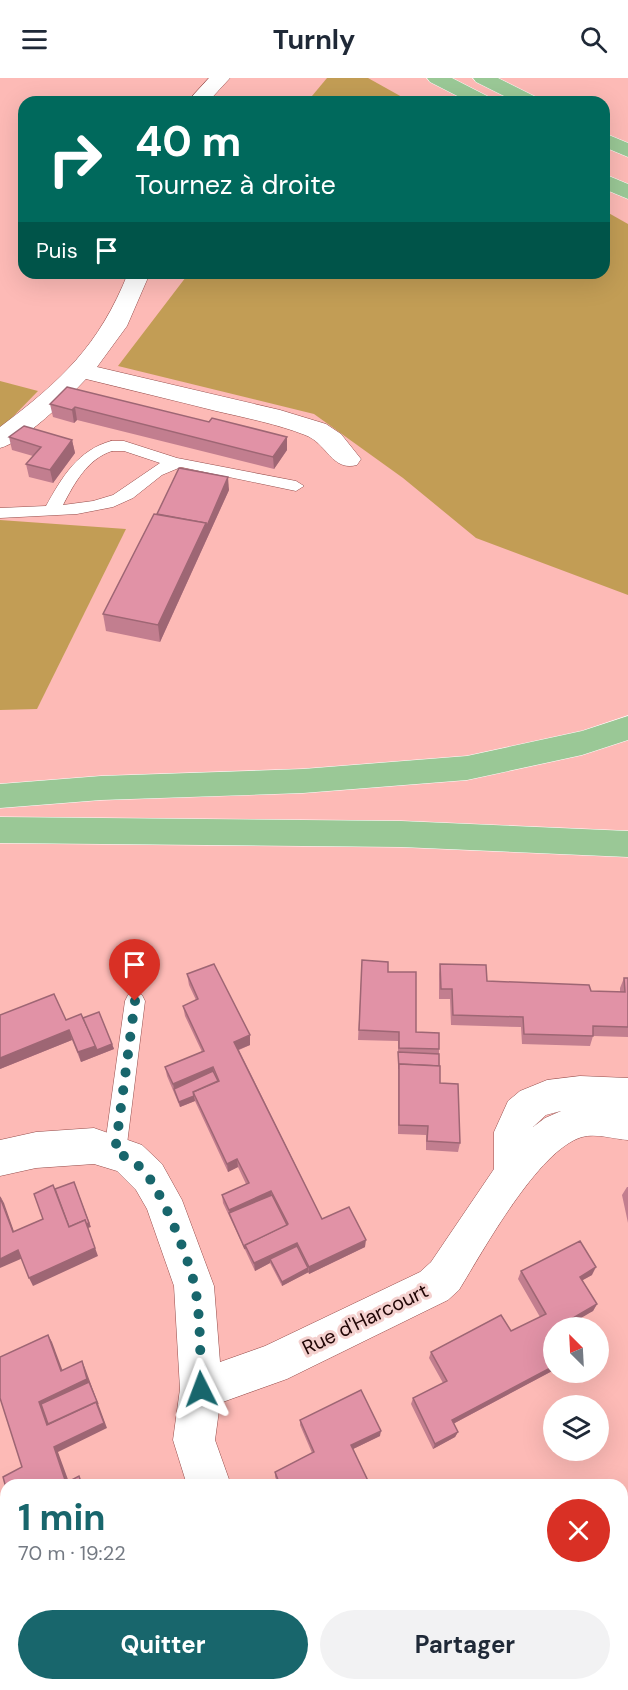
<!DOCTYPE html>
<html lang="fr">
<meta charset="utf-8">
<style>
body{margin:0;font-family:"DM Sans",sans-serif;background:#f2f2f3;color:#1f2937;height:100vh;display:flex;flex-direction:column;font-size:22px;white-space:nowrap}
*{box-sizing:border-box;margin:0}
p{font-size:20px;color:#747a83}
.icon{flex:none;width:33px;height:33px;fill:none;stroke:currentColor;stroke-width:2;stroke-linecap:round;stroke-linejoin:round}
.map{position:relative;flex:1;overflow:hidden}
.panel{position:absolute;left:0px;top:1401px;width:628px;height:212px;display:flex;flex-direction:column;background:#fff;border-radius:18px 18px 0 0;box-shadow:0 6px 24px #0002}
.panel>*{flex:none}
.top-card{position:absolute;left:18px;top:18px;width:592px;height:183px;border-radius:18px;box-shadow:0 6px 24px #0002;background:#00695c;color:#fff;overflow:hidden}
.needle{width:39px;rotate:336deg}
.tools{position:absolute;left:543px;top:1239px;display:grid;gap:12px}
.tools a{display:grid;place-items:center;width:66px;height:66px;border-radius:50%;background:#fff;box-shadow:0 6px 24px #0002;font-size:30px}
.pin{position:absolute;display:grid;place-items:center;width:51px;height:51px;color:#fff;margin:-62px -26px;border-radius:50% 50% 50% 0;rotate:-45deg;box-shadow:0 0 6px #0007}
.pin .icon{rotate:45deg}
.me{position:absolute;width:66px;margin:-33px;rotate:357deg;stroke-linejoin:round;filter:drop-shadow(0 0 4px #0008)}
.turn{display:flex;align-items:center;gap:21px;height:126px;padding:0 18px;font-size:27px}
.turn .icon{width:78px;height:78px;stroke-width:2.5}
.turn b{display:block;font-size:42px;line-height:51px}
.then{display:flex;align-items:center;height:57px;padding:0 18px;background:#0003;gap:12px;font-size:22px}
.round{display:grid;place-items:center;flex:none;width:63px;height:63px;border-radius:32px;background:#f2f2f3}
.head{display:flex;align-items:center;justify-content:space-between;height:102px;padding:0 18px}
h1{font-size:36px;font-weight:700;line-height:45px;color:#18666c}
.cta{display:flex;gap:12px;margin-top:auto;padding:12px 18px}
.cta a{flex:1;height:69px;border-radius:36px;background:#18666c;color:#fff;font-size:24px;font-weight:700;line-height:69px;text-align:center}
.cta a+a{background:#f2f2f3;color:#1f2937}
header{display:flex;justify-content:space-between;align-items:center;height:78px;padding:0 18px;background:#fff;font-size:27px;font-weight:700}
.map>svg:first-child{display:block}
.green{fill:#c29d55}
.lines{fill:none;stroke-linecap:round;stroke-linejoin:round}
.service-casing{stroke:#954c4a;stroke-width:1}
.minor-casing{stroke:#954c4a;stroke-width:1}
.trunk-casing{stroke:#fff;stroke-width:1}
.service{fill:#fff;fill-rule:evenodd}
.minor{fill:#fff;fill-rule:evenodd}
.trunk{fill:#9ac896;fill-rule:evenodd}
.wall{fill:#c27e8f}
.shaded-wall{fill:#9e6674}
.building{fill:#e192a6;stroke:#9e6674;stroke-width:1.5}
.route{stroke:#18666c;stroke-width:10;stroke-dasharray:0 18}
.labels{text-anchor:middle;stroke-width:6;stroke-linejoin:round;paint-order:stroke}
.near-street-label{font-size:20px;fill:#200505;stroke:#f4d1cf}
</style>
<header><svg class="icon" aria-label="menu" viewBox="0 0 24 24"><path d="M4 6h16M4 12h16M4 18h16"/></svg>Turnly<svg class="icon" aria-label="search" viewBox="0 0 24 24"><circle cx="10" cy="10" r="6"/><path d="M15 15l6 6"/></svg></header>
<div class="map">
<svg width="628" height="1612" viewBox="0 0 628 1612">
<rect width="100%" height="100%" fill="#fdbab6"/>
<g class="green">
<polygon points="327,0 368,0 411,24 307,24"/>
<polygon points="605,133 628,146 628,517 476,460 403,400 314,336 118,288 189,195 604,195"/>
<polygon points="0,303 38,313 0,352"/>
<polygon points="0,442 126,451 37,631 0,632"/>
</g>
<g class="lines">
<defs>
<g id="service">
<path d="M111 363H124L177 380 296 403 304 408 296 413 181 389 162 397 133 420 113 429 77 436 0 440V430L46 428C62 399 78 372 111 363ZM112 373H124L160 385 113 417 93 423 63 427C74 406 87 381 112 373Z"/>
<polygon points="135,914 142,917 145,923 126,1074 123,1081 115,1084 107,1081 104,1074 125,923 128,917"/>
</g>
<g id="minor">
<polygon points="209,0 230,0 208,24 187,24"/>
<path d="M128 195H150L127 248 97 289 280 332 326 346 341 356 361 381 357 387C332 394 327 365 305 357 277 346 246 340 216 333 173 322 130 312 86 301 68 320 24 364 0 370V349C61 303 99 268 128 195Z"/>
<path d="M580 998 628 1000V1062C614 1061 596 1055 582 1059 538 1072 483 1173 459 1212L448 1222 287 1301 220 1325 215 1362 231 1407H187L173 1362 180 1311 174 1208 147 1131 136 1112 117 1093 94 1086 36 1090 0 1098V1062L36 1054 94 1050 142 1067 162 1086 182 1122 214 1208 220 1284 265 1268 420 1194 431 1184 494 1091V1054L508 1023 520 1013 547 1002ZM561 1033 545 1040 533 1049 546 1037Z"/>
<rect x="215" y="1606" width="46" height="6"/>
</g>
<g id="trunk">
<polygon points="427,0 452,0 491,20 494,24 469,24 430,4"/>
<polygon points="473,0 498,0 538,20 541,24 516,24 476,4"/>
<polygon points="604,55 628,65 628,79 604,69"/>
<polygon points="604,96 628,106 628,121 604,111"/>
<polygon points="628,638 628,662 582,677 467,702 303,715 101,722 0,730 0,706 101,698 303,691 467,678 582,653"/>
<polygon points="0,739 401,743 628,753 628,779 401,769 0,765"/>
</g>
</defs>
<use href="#service" class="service-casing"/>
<use href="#minor" class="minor-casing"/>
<use href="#trunk" class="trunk-casing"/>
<use href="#service" class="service"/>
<use href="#minor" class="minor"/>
<use href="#trunk" class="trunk"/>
</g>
<g class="wall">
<polygon points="67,309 287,372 274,391 77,342 74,345 53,339 50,326"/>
<polygon points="9,359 72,362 75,375 53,405 29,399 26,386 33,378 12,372"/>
<polygon points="229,412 160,564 106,553 103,536 157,436"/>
<polygon points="362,882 388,894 416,954 439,971 439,976 440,1005 460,1065 458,1074 426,1072 426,1057 398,1056 398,963 358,962"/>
<polygon points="440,886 487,903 591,913 620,914 620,910 624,900 628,900 628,959 593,958 590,968 522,966 521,949 451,947 450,921 439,921 439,896"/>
<polygon points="187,896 250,967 239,972 322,1141 365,1169 309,1196 308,1194 282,1208 270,1185 255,1193 223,1125 222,1117 246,1106 238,1089 228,1094 195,1023 180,1029 167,998 165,989 202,974 185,938 183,928 196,922 189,907"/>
<polygon points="0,937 66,942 83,940 112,966 114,971 81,984 72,962 0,991"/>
<polygon points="627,1109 628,1109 628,1145 622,1117"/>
<polygon points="521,1193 592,1197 582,1202 597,1226 593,1233 554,1250 554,1292 453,1346 458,1354 455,1359 433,1371 411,1326 413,1320 443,1305 429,1280 431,1274 511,1253 540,1239 518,1201"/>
<polygon points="300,1342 380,1358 353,1371 370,1407 279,1407 275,1399 275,1394 312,1375 300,1347"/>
</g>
<g class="shaded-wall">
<polygon points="75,329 77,342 74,345 72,332"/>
<polygon points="287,359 287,372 274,391 273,379"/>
<polygon points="72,362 75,375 53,405 50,392"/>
<polygon points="228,399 229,412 160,564 158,547 206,445"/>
<polygon points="69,952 72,962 0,991 0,980"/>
<polygon points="250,957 250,967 235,973 234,964"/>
<polygon points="112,966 114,971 81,984 78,974 96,968"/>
<polygon points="213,989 214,999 174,1011 175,1016 173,1006"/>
<polygon points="194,1018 195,1023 180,1029 179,1024"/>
<polygon points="237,1081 238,1089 228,1094 227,1086"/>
<polygon points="74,1104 91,1149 88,1150 98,1178 33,1208 29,1200 57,1116"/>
<polygon points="271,1113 272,1121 230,1136 229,1132"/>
<polygon points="0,1118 4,1125 17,1162 13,1154"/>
<polygon points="366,1162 365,1169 309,1196 309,1189"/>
<polygon points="297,1165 298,1172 270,1181 270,1185 255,1193 254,1185"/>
<polygon points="18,1172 23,1180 0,1190 0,1181"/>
<polygon points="596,1189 592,1197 576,1206 580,1199"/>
<polygon points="308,1190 309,1194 282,1208 282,1204"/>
<polygon points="597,1226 593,1233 564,1250 556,1250"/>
<polygon points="48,1257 52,1264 65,1299 61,1293"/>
<polygon points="82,1283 85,1290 107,1350 58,1374 70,1407 66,1405 39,1324"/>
<polygon points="554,1288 554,1292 449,1348 452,1342"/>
<polygon points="381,1353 380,1358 351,1372 351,1367"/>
<polygon points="458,1354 455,1359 433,1371 435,1366"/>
<polygon points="110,1606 113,1606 114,1612 111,1612"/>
</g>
<g class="building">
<polygon points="67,309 209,344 212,340 287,359 273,379 75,329 72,332 50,326"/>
<polygon points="24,348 72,362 50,392 26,386 41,369 9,359"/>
<polygon points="179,390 228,399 206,450 206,445 157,436"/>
<polygon points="154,436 206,445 158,547 103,536"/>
<polygon points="362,882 388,884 388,894 416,894 416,954 439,955 439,971 399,970 399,954 359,952"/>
<polygon points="214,886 250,957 234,964 322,1141 349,1129 366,1162 309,1189 297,1165 254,1185 245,1167 288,1146 271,1113 229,1132 222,1117 249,1105 237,1081 227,1086 193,1014 219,1003 213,989 173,1006 165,989 204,973 183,928 198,921 187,896"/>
<polygon points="440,886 486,887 487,903 589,907 591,913 625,914 624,900 628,900 628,949 593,948 593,958 524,956 523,939 453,937 452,911 441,911"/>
<polygon points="54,916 66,942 81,936 96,968 78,974 69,952 0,980 0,937"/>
<polygon points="99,934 112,966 97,972 83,940"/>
<polygon points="398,974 439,976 439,988 399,986 399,991"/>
<polygon points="399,986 440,988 440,1005 458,1006 460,1065 427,1063 428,1048 399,1047"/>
<polygon points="213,993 218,1003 193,1014 194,1018 179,1024 174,1011"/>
<polygon points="74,1104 89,1145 86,1146 85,1142 69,1149 55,1111"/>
<polygon points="53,1107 69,1149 85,1142 95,1170 29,1200 18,1172 0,1181 0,1119 13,1154 43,1141 34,1116"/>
<polygon points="272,1117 287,1147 245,1167 245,1171 229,1135"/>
<polygon points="580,1163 596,1189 580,1199 597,1226 556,1250 554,1250 554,1288 452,1342 458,1354 435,1366 413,1320 447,1303 431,1274 501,1237 511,1253 546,1236 521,1193"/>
<polygon points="297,1168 308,1190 282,1204 270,1181"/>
<polygon points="48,1257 61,1293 82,1283 87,1301 39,1324 47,1347 96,1324 104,1345 54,1369 66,1405 79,1398 82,1407 6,1407 6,1410 3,1399 22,1389 0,1320 0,1279"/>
<polygon points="89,1304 98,1326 96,1324 48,1346 41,1326"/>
<polygon points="361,1312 381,1353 351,1367 370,1407 280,1407 275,1394 314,1374 300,1342"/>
<polygon points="42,1606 110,1606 111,1612 43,1612"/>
<polygon points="353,1606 436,1606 438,1612 355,1612"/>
</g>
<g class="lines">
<path class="route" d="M135 923 115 1074C125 1078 134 1083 142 1091 161 1110 189 1181 195 1209 201 1242 200 1277 201 1311"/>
</g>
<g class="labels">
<g class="near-street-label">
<text transform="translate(365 1241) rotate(-26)" y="7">Rue d'Harcourt</text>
</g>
</g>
</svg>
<div class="tools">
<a><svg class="needle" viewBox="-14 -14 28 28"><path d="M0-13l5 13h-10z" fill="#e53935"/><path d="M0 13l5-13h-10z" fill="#747a83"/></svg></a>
<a><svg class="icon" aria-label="layers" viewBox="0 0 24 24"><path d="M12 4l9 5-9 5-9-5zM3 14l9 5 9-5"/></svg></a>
</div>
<div class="pin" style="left:135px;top:923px;background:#d93025"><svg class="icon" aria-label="arrive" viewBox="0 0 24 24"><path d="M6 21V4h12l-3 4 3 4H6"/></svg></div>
<svg class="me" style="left:201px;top:1311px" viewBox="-20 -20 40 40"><path d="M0-17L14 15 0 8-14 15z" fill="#18666c" stroke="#fff" stroke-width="4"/></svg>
<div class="top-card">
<div class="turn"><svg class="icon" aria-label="right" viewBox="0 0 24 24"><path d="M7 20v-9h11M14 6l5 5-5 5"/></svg><div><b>40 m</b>Tournez à droite</div></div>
<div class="then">Puis<svg class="icon" aria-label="arrive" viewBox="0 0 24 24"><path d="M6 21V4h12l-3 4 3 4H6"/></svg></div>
</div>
<section class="panel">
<div class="head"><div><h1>1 min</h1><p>70 m · 19:22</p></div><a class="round" style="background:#d93025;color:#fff"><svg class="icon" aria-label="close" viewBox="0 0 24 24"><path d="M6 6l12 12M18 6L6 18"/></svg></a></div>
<div class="cta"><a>Quitter</a><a>Partager</a></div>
</section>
</div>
